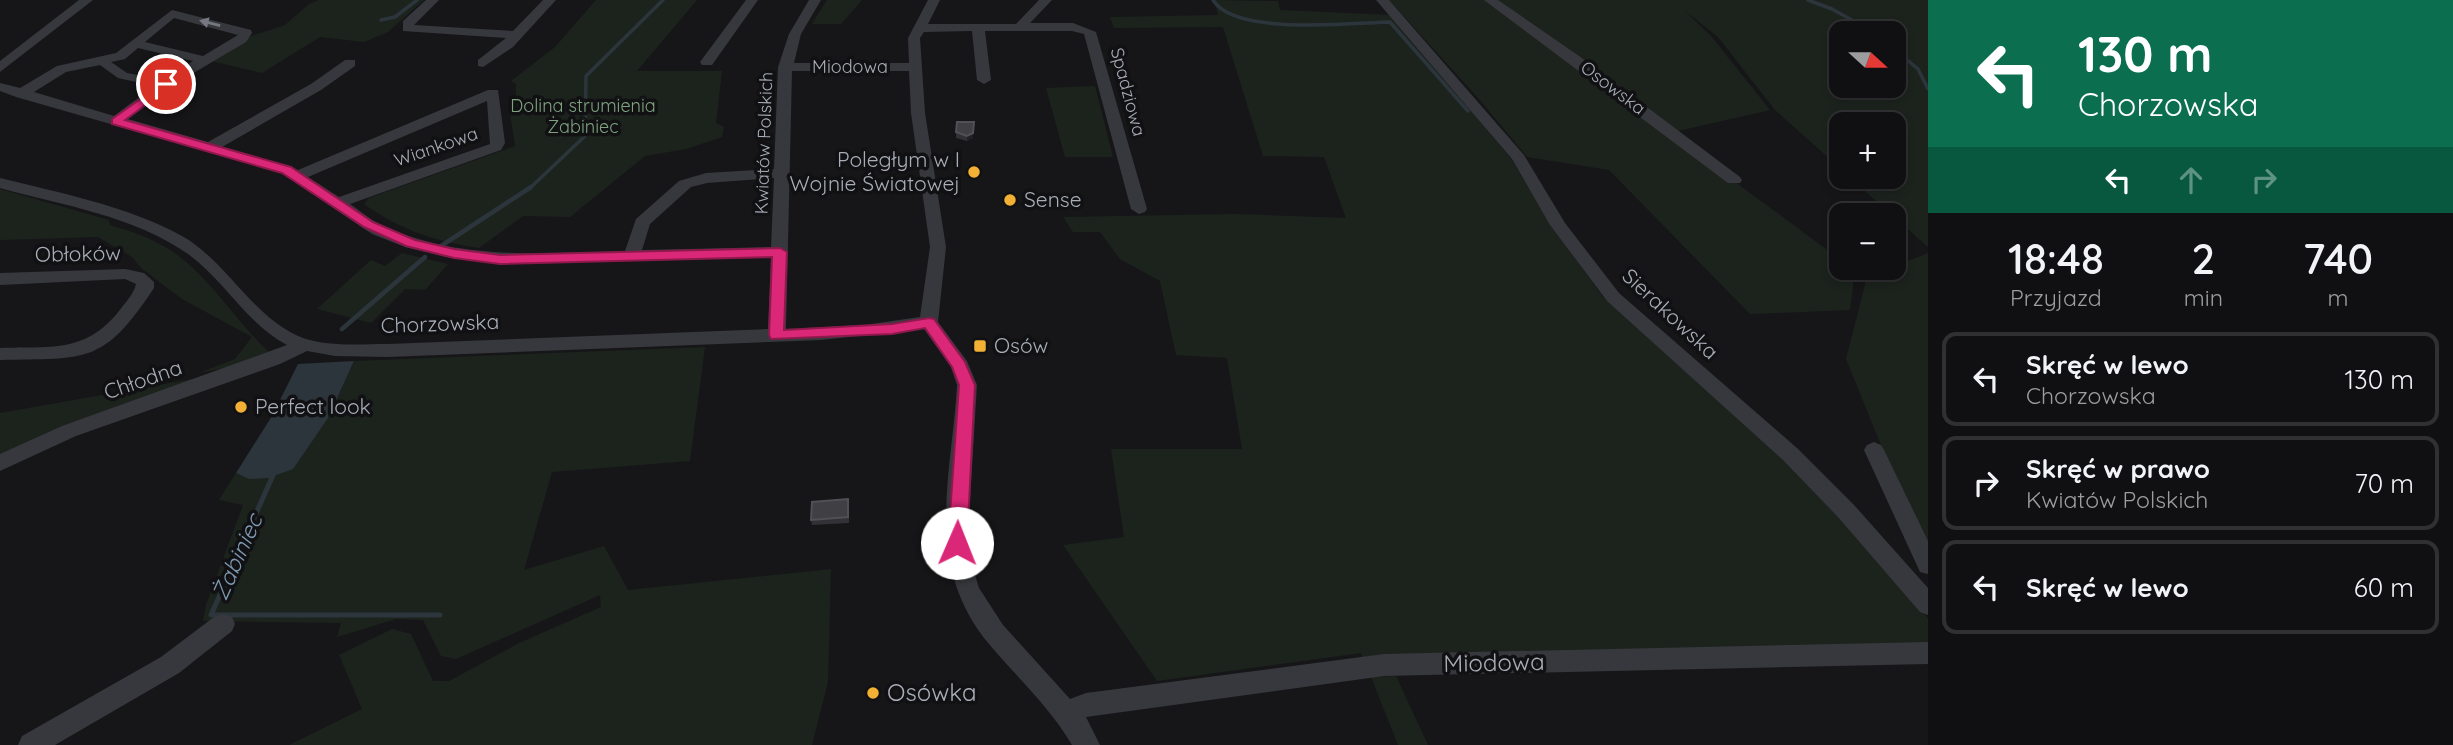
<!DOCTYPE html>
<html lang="pl">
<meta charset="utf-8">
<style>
body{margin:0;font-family:Quicksand,sans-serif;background:#1e1e20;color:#f1f3f6;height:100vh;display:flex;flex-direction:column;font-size:26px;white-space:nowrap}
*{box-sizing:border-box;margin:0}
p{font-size:23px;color:#9c9d9f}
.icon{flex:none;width:38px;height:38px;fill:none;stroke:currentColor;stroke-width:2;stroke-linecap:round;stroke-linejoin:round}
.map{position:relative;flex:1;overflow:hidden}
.drawer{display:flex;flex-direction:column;background:#101012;width:525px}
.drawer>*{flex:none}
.banner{background:#0b6e4f;color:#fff;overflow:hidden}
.needle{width:46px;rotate:111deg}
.controls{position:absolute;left:1829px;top:21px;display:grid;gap:14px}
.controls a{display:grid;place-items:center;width:77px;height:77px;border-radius:14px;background:#101012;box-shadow:0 4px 10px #0003,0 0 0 2px #303032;font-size:35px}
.pin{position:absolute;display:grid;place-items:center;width:60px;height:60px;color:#fff;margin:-30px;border:4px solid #fff;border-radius:50%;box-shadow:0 2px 7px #0007}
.me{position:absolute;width:77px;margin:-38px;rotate:1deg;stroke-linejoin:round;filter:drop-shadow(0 0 5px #0008)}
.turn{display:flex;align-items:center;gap:24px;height:147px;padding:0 35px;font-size:32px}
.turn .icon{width:91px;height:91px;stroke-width:2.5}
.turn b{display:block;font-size:49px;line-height:60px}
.lanes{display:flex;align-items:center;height:66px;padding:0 35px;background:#0003;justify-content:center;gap:35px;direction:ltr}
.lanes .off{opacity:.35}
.eta{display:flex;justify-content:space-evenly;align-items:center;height:119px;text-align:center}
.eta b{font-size:42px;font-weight:600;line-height:49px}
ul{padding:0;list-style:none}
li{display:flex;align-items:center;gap:21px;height:94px;margin:0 14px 10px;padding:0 21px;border:4px solid #303032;border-radius:14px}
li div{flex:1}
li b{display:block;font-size:26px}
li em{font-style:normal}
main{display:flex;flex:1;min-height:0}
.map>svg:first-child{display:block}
.green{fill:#1c231d;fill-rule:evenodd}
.water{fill:#2c353c}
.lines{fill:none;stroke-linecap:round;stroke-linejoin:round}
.stream-far2{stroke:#2c353c;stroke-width:3.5}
.stream-far1{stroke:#2c353c;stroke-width:4.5}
.stream{stroke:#2c353c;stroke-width:5}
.minor{fill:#37383d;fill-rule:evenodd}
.wall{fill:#323236}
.shaded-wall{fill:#212124}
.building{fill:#3f3f44;stroke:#4f5156;stroke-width:2}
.oneway{fill:#757881}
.route{fill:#db2777;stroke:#8e194d;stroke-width:2}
.poi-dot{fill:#f2b134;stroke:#111113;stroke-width:2.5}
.labels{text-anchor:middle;stroke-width:7;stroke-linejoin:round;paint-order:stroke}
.far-street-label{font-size:18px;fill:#a8adb8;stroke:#111113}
.far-park-label{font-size:18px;fill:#7fa381;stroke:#111113}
.poi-label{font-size:21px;fill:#a8adb8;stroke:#111113;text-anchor:start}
.street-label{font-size:21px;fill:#a8adb8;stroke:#111113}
.water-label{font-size:23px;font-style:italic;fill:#7f9bb3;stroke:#111113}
.near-street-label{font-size:24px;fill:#a8adb8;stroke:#111113}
.near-poi-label{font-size:24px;fill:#a8adb8;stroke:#111113;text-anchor:start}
</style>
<main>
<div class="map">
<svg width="1928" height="745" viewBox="0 0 1928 745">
<rect width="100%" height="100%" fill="#161618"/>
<g class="green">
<polygon points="319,0 424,0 388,32 364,42 320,37 262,73 211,61 251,36 285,25 309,4"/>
<path d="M596 0H697L637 71H722L716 123 724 127 722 137 686 149 645 156 570 217 523 216 479 248C437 242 400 230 364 204L369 198 515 146 509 107 516 100V84L511 81 555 47Z"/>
<polygon points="827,0 862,0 841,24 812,24"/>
<polygon points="1214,0 1278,1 1280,10 1391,15 1512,160 1552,227 1603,297 1768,445 1837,512 1928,618 1928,647 1362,658 1361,653 1157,681 1063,545 1124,537 1111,449 1242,449 1227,358 1176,355 1160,281 1120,259 1100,232 1073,232 1063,217 1236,214 1346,218 1324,157 1263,156 1223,27 1114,28 1110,17 1218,15"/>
<polygon points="1389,0 1488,0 1841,260 1841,268 1847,268 1854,278 1850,310 1750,314 1609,170 1527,157 1479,99"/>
<path d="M1493 0H1928V247L1849 177H1894V124H1841V169L1775 110 1718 37 1684 10 1711 36 1770 110 1674 132ZM1841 33H1894V86H1841Z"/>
<polygon points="1095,86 1113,157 1065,157 1046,88"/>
<path d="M0 189 109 220 110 225C134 232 160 241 180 257 215 284 237 323 270 353L249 363 199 373 235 359 252 337 182 299 141 268 132 257 98 237 0 240Z"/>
<polygon points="402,253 448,264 425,290 405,289 371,323 317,309 371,260 385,266"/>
<polygon points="1928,253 1928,542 1888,462 1846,359 1867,277"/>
<polygon points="705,347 690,461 552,472 524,570 604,546 628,590 831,569 828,682 812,745 289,745 362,709 339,655 392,629 411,634 433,681 449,681 519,643 601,607 600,595 456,659 441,656 423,620 396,619 337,637 341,623 203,621 206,605 243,505 219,500 236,473 249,479 328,418 354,361"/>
<polygon points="215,375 0,460 0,413"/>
<polygon points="1396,676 1428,745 1398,745 1371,677"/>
</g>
<polygon class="water" points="354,361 328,418 293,469 268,478 249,479 236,473 272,416 298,364"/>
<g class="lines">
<g class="stream-far2">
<path d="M1213 0C1235 36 1350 23 1390 22L1468 111"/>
<polyline points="1808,0 1832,9 1875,33"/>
<polyline points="381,20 395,17 417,0"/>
<polyline points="1894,49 1918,69 1928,89"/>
<polyline points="529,189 585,136 586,76 663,0"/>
</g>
<g class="stream-far1">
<polyline points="441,246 531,187"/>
<polyline points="342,329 425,257"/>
</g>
<polyline class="stream" points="274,473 211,615 440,615"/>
<g class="minor">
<polygon points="79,0 93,0 0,72 0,61"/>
<polygon points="426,0 439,0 414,25 513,31 543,0 556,0 513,47 483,67 478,66 478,60 506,38 403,31 403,21"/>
<polygon points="746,0 758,0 712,65 702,65 700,62"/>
<path d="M809 0H821L801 34 794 63H909L908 38 928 0H940L928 24H1016L1039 0H1052L1030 23H1073L1096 32 1147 209 1145 212 1139 214 1131 209 1084 34 1072 31H985L991 80 984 84 977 80 972 31 924 32 920 38 925 113 946 247 938 322 967 361 977 385 968 533 971 562 979 588 1003 625 1070 699 1086 693 1384 654 1928 642V664L1384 676 1086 717 1100 745H1072C1049 705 1013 674 984 638 924 559 952 475 957 385L951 367 924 329 821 340 388 357 335 356 307 351 280 364 76 436 0 471V454L62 426 287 345C246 323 225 281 188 254 134 216 62 205 0 188V178C60 193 128 206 182 236 228 262 253 319 303 338 329 347 361 344 388 344L768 329 771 257 513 264 446 257 405 247 372 234 282 173 16 97 0 91V83L20 88 57 66 116 53 172 10 251 30 252 33 246 42 180 81 128 119 208 142 311 84 345 60H355V66L321 90 222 147 298 170 488 90H498L505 143 501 150 350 204C362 212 373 222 386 227 461 261 545 253 625 251L636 219 679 181 706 173 774 169 778 67 789 34ZM174 18 238 35 203 56 145 42ZM138 48 193 61 164 80 127 73 111 62 125 59ZM100 65 118 78 154 86 114 116 34 92 66 72ZM792 71H909L911 113 930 247 920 317 864 325 786 329ZM487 101 490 144 339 197 308 177ZM774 178 771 247 642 250 650 224 691 187 707 183Z"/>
<polygon points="1376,0 1389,0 1524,155 1565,223 1619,293 1797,448 1854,505 1928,588 1928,615 1920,612 1838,517 1783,460 1607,301 1550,225 1512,159"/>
<polygon points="1484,0 1498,0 1579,56 1740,177 1742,180 1740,183 1728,183"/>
<path d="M125 269 144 273 154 282V288C103 365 87 358 0 360V348C49 346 85 354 119 311 125 303 134 294 136 284L125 279 0 285V273Z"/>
<polygon points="1874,442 1881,445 1884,450 1928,541 1928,574 1920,572 1864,450 1867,445"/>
<polygon points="223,614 232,617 235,624 232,631 179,673 55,745 18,745 22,736 161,657 214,617"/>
</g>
</g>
<g class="wall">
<polygon points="956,132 973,138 967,141 956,138"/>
<polygon points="849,505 849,523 812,525 811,520"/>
</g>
<polygon class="shaded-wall" points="974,122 973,138 967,141 967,136"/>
<g class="building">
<polygon points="957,122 974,122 973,133 967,136 956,132"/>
<polygon points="848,499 848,517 811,520 812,502"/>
</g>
<defs><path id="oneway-solid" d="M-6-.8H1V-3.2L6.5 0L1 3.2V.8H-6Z" transform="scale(1.75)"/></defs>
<use class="oneway" href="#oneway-solid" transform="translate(210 23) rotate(-166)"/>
<polygon class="route" points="166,81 171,84 170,87 125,120 291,167 373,222 415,240 454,249 500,255 780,248 787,252 784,330 892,324 929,318 934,319 965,362 975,385 967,543 964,548 957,551 951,548 948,543 959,385 952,367 925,328 892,334 771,339 769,335 772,257 500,264 454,258 406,246 364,227 282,173 112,124 112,119"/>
<g class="poi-dot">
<circle cx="974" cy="172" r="7"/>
<circle cx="1010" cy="200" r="7"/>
<rect x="973" y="339" width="14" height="14" rx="3.5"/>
<circle cx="241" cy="407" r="7"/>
<circle cx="873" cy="693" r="7"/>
</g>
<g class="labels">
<g class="far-street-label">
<text x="850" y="73">Miodowa</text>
<text transform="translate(1613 88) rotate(37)" y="6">Osowska</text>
<text transform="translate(1128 92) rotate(75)" y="6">Spadziowa</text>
<text transform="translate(764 143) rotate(-88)" y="6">Kwiatów Polskich</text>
<text transform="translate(436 147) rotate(-19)" y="6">Wiankowa</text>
</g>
<g class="far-park-label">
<text x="583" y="112">Dolina strumienia<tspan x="583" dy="21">Żabiniec</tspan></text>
</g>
<g class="poi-label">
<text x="960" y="167" text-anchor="end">Poległym w I<tspan x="960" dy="24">Wojnie Światowej</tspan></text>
<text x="1024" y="207">Sense</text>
<text x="994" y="353">Osów</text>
<text x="255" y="414">Perfect look</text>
</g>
<g class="street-label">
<text transform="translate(78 254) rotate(-1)" y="7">Obłoków</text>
<text transform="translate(1670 314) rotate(43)" y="7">Sierakowska</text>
<text transform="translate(440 324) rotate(-2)" y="7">Chorzowska</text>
<text transform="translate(143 380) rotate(-19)" y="7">Chłodna</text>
</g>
<g class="water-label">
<text transform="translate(237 557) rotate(-66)" y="8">Żabiniec</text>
</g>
<g class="near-street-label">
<text transform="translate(1494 663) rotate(-1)" y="8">Miodowa</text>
</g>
<g class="near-poi-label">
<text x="887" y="701">Osówka</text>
</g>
</g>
</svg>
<div class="controls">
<a><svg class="needle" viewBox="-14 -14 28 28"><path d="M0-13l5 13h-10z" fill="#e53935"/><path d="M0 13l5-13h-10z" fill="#9c9d9f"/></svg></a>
<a>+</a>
<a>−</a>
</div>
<div class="pin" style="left:166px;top:84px;background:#d93025"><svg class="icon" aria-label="arrive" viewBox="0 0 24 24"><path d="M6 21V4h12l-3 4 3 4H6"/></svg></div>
<svg class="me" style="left:957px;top:543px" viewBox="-20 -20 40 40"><circle r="19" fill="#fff"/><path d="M0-13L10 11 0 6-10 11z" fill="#db2777"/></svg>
</div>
<section class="drawer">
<div class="banner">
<div class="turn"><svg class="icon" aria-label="left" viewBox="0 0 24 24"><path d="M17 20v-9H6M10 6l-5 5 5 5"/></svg><div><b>130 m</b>Chorzowska</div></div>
<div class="lanes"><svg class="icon" aria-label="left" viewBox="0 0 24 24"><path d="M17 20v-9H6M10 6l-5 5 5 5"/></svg><svg class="icon off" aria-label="ahead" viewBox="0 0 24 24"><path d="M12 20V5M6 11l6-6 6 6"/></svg><svg class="icon off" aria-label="right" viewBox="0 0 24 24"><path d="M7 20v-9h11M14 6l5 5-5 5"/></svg></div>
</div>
<div class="eta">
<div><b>18:48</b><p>Przyjazd</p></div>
<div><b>2</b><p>min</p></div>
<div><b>740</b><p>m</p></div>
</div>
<ul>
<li><svg class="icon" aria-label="left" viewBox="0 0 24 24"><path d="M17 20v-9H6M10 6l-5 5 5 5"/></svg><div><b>Skręć w lewo</b><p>Chorzowska</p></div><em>130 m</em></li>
<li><svg class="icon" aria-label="right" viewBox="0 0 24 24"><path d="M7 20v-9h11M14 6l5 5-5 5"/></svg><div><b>Skręć w prawo</b><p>Kwiatów Polskich</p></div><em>70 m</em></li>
<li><svg class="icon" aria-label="left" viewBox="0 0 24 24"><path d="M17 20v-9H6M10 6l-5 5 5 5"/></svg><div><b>Skręć w lewo</b></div><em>60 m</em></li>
</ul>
</section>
</main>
